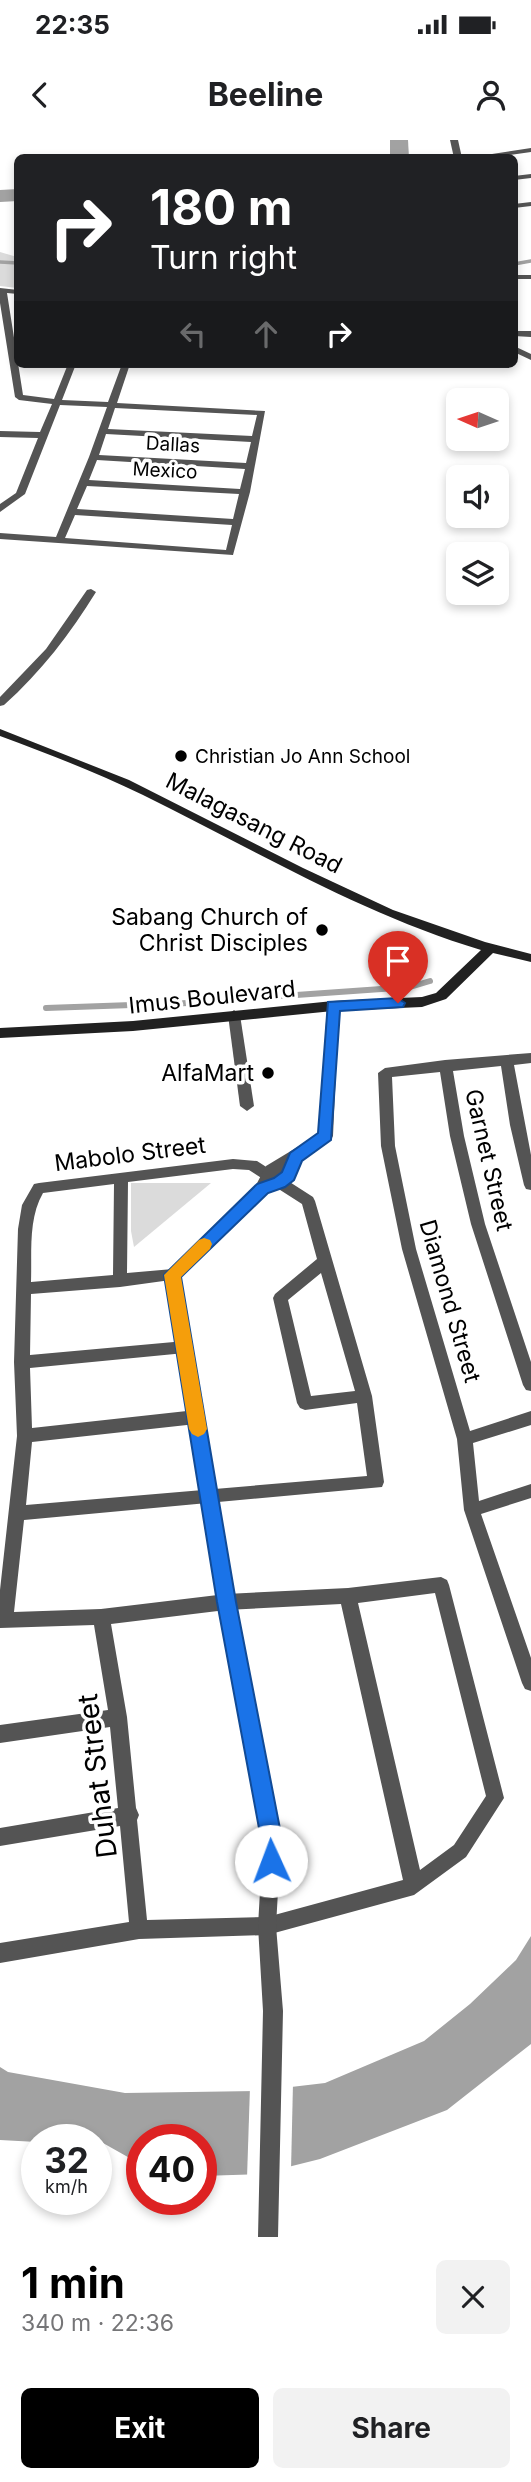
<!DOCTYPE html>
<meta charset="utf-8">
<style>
body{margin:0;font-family:Inter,sans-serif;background:#f2f2f2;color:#202124;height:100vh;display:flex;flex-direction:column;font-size:26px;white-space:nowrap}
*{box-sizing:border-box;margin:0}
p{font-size:23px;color:#757577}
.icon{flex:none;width:38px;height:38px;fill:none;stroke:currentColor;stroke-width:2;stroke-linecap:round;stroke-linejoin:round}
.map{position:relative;height:2097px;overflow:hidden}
.details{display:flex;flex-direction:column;background:#fff;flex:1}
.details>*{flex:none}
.banner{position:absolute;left:14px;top:14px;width:504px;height:214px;border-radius:10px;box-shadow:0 4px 10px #0003;background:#202124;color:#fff;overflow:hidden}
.needle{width:46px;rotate:273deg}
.fabs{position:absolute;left:446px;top:248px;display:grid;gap:14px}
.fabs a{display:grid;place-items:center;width:63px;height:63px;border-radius:10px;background:#fff;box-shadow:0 4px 10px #0003;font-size:35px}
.speed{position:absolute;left:21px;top:1984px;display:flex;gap:14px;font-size:35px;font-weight:700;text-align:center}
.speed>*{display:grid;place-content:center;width:91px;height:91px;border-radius:50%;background:#fff;box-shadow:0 4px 10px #0003;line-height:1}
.speed small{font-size:18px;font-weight:400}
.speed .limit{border:10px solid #d22;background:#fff;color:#111}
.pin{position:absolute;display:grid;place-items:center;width:60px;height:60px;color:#fff;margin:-72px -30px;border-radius:50% 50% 50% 0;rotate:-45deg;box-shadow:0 0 7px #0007}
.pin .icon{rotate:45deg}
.me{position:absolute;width:77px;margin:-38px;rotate:358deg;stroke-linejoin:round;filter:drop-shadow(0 0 5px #0008)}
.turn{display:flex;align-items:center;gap:24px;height:147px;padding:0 21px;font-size:32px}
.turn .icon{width:91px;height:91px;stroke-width:2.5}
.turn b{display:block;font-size:49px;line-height:60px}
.lanes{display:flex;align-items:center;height:66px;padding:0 21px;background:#0003;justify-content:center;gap:35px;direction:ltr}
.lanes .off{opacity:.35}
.round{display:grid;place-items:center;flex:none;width:74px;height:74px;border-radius:10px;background:#f2f2f2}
.overview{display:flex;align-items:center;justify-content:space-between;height:119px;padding:0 21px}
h1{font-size:42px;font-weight:700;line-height:52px;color:#000}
.button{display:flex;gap:14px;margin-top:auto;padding:14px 21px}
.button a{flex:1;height:80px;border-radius:10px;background:#000;color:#fff;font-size:28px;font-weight:700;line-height:80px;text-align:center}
.button a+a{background:#f2f2f2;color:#202124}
.status{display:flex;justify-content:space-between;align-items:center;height:49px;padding:0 35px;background:#fff;direction:ltr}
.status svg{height:19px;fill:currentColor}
header{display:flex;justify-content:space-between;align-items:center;height:91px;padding:0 21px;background:#fff;font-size:32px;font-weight:700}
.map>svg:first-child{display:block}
.green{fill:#dbdbdb}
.water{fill:#a2a2a2}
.pier{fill:#fff}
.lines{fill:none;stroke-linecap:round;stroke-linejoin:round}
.stream-far1{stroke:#a2a2a2;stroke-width:3.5}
.stream{stroke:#a2a2a2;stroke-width:6}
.river{fill:#a2a2a2;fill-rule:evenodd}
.minor{fill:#545454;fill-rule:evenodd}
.tertiary{fill:#545454;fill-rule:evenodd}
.secondary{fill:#212121;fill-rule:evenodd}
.route{fill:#1a73e8;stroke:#114b97;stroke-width:2}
.slow{fill:#f59e0b}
.poi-dot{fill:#000;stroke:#fff;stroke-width:2.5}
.labels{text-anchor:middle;stroke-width:7;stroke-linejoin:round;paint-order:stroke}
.far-street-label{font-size:19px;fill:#000;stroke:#fff}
.far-poi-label{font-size:19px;fill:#000;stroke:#fff;text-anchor:start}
.street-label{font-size:23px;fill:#000;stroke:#fff}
.poi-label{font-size:23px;fill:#000;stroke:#fff;text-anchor:end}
.near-street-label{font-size:28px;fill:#000;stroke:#fff}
</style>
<div class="status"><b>22:35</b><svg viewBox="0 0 49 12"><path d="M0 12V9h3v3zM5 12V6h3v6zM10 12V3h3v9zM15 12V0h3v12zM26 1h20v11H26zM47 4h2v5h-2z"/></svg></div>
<header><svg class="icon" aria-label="back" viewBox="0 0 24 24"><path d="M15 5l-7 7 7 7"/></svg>Beeline<svg class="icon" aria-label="person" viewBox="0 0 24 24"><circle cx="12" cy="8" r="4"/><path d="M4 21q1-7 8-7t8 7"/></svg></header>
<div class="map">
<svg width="531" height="2097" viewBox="0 0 531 2097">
<rect width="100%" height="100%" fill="#fff"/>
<g class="green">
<polygon points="0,112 17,117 17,148 0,146"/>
<polygon points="131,1043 211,1043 134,1107 131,1091"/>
</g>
<polygon class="water" points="531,1796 531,1904 447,1970 320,2019 260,2034 201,2036 201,2000 142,2000 142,2025 87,1994 37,2002 0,2000 0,1927 8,1932 125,1953 257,1951 325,1943 424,1901 470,1864 516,1820"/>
<polygon class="pier" points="293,1943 291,2030 247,2038 250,1947"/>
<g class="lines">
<g class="stream-far1">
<polyline points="0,122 18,123"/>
<polyline points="514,124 531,121"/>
</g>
<g class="stream">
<polyline points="282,856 410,847 430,841"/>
<polyline points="46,868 189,863"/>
</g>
<g class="river">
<polygon points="390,0 408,0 409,18 390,18"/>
<polygon points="18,49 18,61 0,62 0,50"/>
</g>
<g class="minor">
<polygon points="450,0 458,0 462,18 454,18"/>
<polygon points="531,8 531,12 490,18 466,18"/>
<polygon points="531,34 531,38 514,40 514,36"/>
<polygon points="531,62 531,66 514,68 514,64"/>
<path d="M0 148 18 150V154L7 153 23 255 54 259 68 224H76L62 260 108 262 122 224H130L117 263 265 271 250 352 233 415 0 399V393L56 397 89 317 107 267 60 265 25 354 0 372V364L16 353 38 298 0 297V291L40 292 52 264 19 260 15 257 0 163ZM115 268 257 275 252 296 108 289ZM106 294 251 302 246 323 99 315ZM97 320 245 329 240 349 89 340ZM87 346 239 354 233 379 77 369ZM75 375 232 385 226 410 65 398Z"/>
<polygon points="514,191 531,191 531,197 514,196"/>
<polygon points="514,206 531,214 531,220 514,212"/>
<path d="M91 449 96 452C70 494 41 532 4 565L0 566V557L46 509 87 450Z"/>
<polygon points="234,870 240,875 254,966 247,971 240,966 228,875"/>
<polygon points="531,913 531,923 514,925 531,1015 531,1050 526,1049 524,1045 510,985 501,926 453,931 464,996 485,1084 531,1222 531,1251 526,1250 523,1245 471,1084 450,996 440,932 392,937 395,1006 416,1109 470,1291 531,1271 531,1285 473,1303 479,1361 531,1344 531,1358 481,1374 531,1518 531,1551 525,1549 522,1543 464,1370 457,1299 402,1109 381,1006 378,933 385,928 445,920"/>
<path d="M233 1019 257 1021 313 1057 315 1061 372 1256 384 1342 382 1347 24 1380 14 1472 101 1469 226 1454 348 1448 441 1437 447 1440 449 1445 504 1658 466 1717 414 1755 267 1795 139 1799 0 1823V1803L129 1782 120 1686 0 1706V1688L118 1668 110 1587 0 1603V1585L108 1570 94 1485 0 1488V1450L17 1296 14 1222 18 1089 22 1065 34 1044 39 1043ZM233 1029 249 1030 302 1064 317 1119 275 1154 273 1158 297 1263 300 1268 305 1270 357 1263 367 1336 26 1365 32 1302 196 1284 201 1282 204 1277 201 1272 196 1270 32 1288 30 1228 185 1213 190 1211 193 1207 190 1203 185 1201 30 1215 31 1154 120 1147 178 1139 180 1135 178 1131 173 1129 127 1133 128 1042ZM114 1044 113 1135 31 1142C32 1112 28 1079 43 1053ZM321 1133 355 1251 311 1256 288 1160ZM435 1453 486 1656 454 1705 420 1730 358 1463ZM341 1464 403 1740 267 1777 147 1780 137 1680 139 1675 136 1668 127 1577 111 1484 226 1470Z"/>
</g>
<g class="tertiary">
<rect x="514" y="135" width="17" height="4"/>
<polygon points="333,861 339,866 333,996 331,1000 302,1020 288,1042 267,1052 181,1137 234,1462 281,1699 276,1786 283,1871 278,2097 258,2097 263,1871 258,1786 263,1699 218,1462 166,1135 256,1045 266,1026 319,994 327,866"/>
</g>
<path class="secondary" d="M0 589 129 640 303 728 393 770 485 802 531 814V822L493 813 446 859 422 867 333 871 133 891 0 898V888L133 881 333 861 422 857 436 853 481 810C361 774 255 710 143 655 96 632 48 614 0 596Z"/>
</g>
<polygon class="route" points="398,858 405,863 403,867 340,871 331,1000 302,1021 294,1040 285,1047 268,1053 181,1137 236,1462 282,1699 278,1728 271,1731 263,1728 260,1721 261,1699 217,1462 164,1135 257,1044 274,1038 282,1032 290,1013 318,993 328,862"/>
<polygon class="slow" points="204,1098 210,1100 212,1104 210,1109 181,1137 207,1289 204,1294 198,1297 192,1294 189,1289 164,1135 199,1100"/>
<g class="poi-dot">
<circle cx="181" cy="616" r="7"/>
<circle cx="322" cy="790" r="7"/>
<circle cx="268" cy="933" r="7"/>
</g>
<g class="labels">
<g class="far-street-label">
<text transform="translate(173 304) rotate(3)" y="7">Dallas</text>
<text transform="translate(165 330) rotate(3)" y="7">Mexico</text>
</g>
<g class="far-poi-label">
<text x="195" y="623">Christian Jo Ann School</text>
</g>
<g class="street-label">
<text transform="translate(254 683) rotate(27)" y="8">Malagasang Road</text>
<text transform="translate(212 857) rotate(-6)" y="8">Imus Boulevard</text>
<text transform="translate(130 1014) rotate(-7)" y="8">Mabolo Street</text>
<text transform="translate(489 1020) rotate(77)" y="8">Garnet Street</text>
<text transform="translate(450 1161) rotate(74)" y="8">Diamond Street</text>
</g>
<g class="poi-label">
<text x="308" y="785">Sabang Church of<tspan x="308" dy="26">Christ Disciples</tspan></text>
<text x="254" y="941">AlfaMart</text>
</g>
<g class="near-street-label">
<text transform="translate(97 1636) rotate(-97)" y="10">Duhat Street</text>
</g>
</g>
</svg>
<div class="fabs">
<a><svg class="needle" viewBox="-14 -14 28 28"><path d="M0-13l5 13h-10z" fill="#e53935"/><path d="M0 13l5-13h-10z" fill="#757577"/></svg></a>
<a><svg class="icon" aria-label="sound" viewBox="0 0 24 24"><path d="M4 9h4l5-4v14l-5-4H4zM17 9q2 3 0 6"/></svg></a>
<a><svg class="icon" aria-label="layers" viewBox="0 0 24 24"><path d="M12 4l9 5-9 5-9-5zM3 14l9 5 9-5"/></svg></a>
</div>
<div class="speed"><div>32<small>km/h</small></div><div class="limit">40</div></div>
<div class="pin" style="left:398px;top:863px;background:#d93025"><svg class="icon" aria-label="arrive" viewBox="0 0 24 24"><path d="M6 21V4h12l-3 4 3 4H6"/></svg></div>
<svg class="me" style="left:271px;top:1721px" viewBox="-20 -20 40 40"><circle r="19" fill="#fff"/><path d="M0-13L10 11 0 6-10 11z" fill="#1a73e8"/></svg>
<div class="banner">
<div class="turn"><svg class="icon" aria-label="right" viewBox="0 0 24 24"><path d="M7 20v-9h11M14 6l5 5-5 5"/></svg><div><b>180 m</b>Turn right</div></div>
<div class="lanes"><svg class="icon off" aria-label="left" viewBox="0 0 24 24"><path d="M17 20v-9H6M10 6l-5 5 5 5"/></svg><svg class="icon off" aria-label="ahead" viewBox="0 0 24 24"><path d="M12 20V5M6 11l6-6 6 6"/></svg><svg class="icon" aria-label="right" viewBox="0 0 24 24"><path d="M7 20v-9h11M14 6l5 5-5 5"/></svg></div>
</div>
</div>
<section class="details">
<div class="overview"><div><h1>1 min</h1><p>340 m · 22:36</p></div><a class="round"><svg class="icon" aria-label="close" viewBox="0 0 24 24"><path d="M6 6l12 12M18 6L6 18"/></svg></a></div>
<div class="button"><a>Exit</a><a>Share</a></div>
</section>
